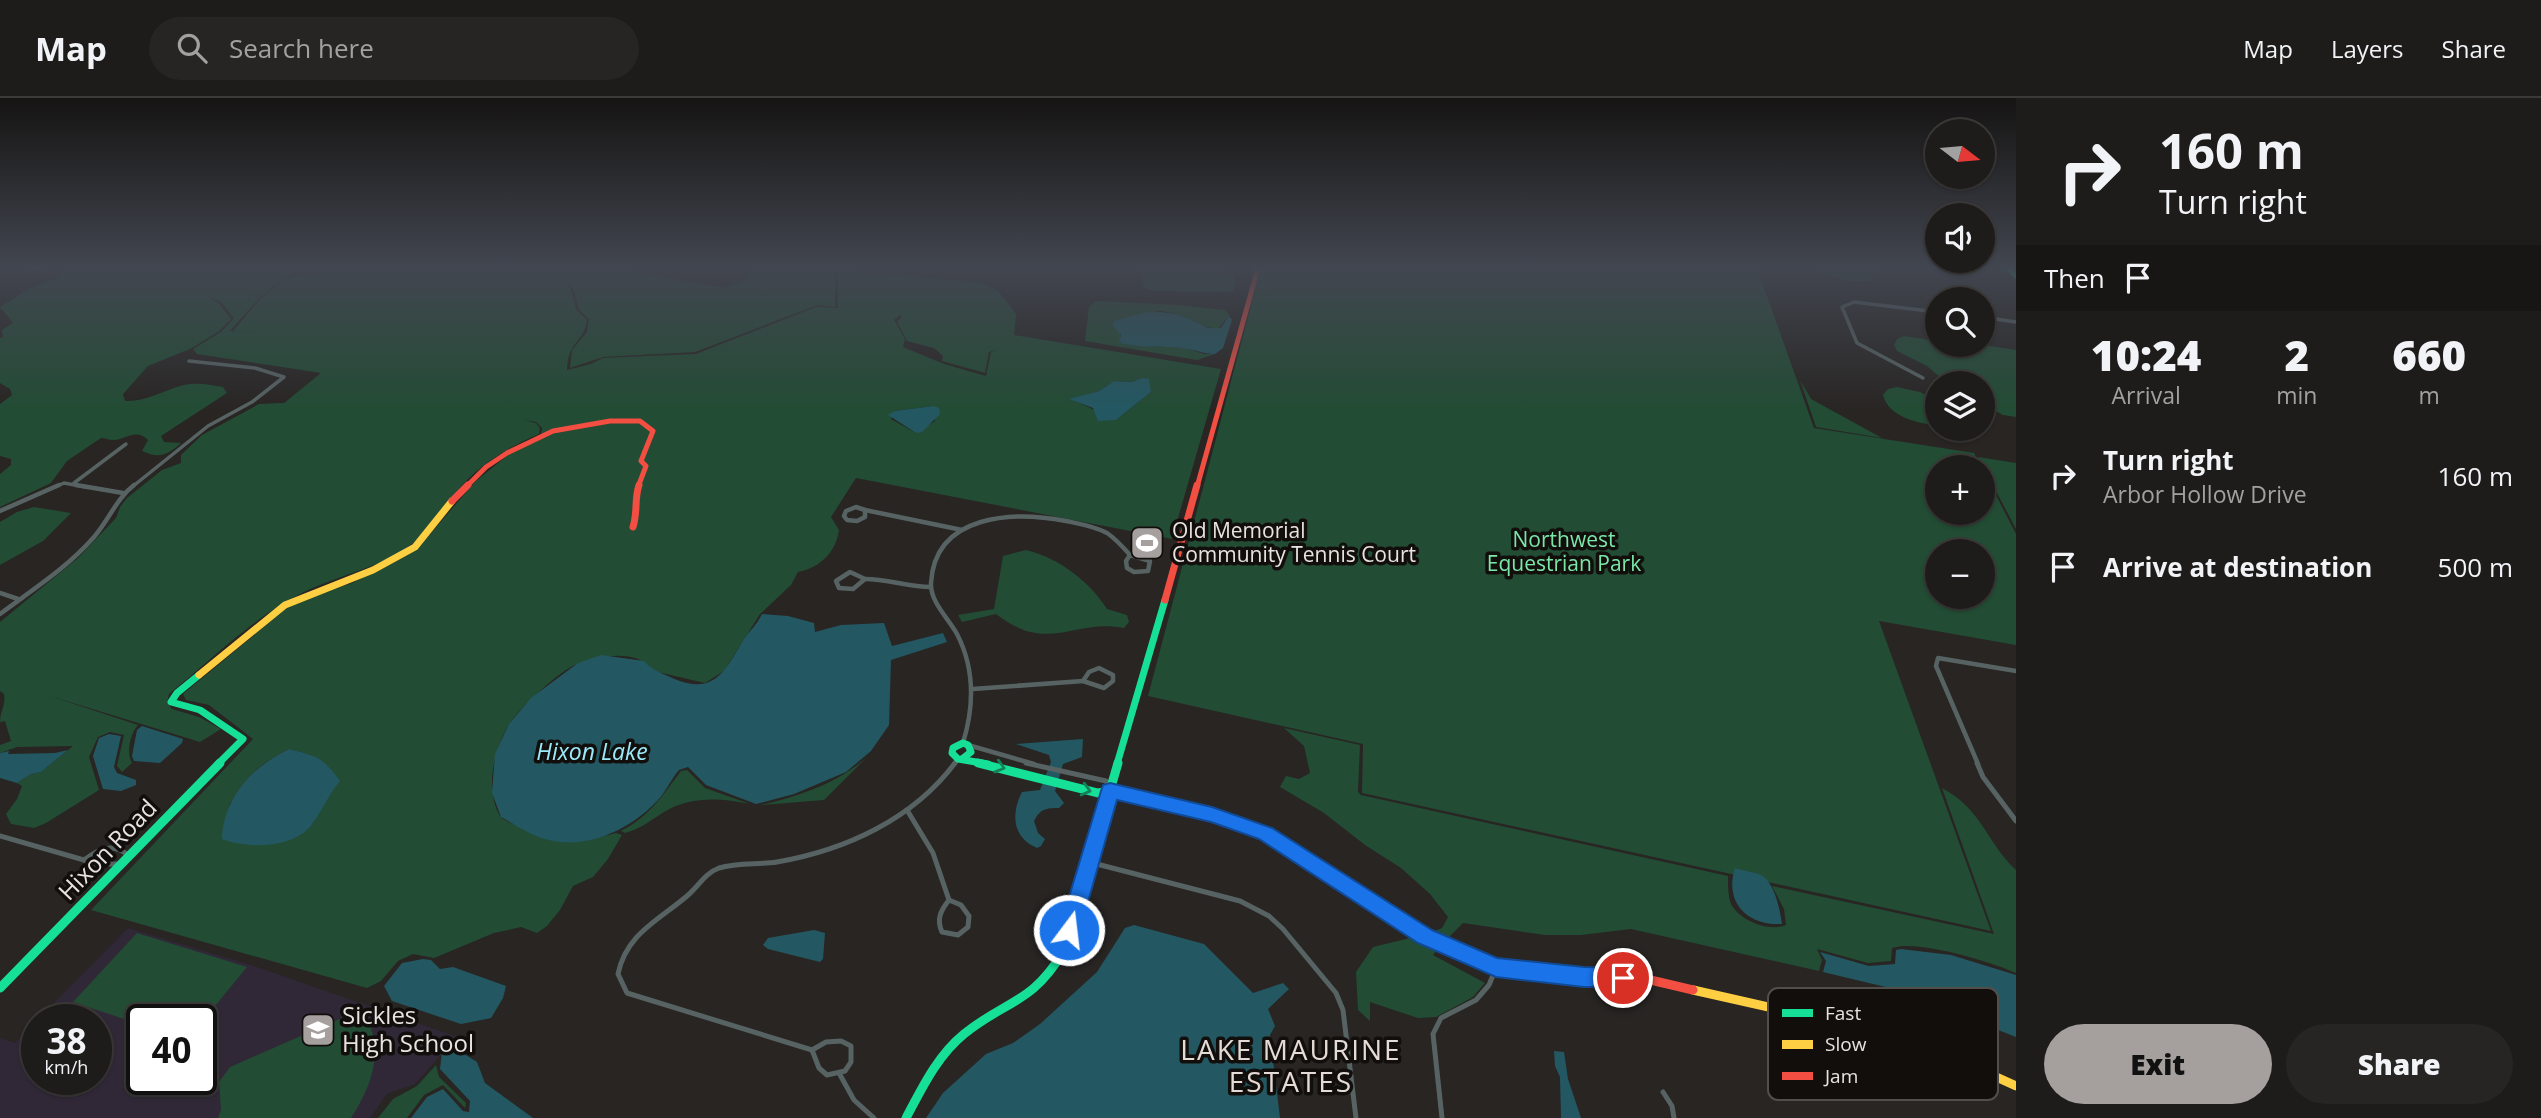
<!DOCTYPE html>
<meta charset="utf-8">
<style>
body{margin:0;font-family:"Open Sans",sans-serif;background:#262523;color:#f1f3f6;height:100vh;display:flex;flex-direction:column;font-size:26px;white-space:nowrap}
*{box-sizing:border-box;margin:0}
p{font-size:23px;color:#a1a1a2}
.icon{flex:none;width:38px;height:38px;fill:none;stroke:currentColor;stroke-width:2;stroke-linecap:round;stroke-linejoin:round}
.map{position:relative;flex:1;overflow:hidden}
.side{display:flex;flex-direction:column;background:#1e1c1a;width:525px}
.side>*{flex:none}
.top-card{background:#1e1c1a;color:#f1f3f6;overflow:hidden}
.needle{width:46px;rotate:106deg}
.tools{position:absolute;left:1925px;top:21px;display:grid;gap:14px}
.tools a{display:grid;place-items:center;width:70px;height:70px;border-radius:50%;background:#1e1c1a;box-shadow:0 2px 5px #0004,0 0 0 2px #3c3a39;font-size:35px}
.speed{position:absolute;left:21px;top:906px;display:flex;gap:14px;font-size:35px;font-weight:700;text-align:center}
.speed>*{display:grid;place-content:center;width:91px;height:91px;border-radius:50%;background:#1e1c1a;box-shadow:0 2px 5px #0004,0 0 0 2px #3c3a39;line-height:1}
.speed small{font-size:18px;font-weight:400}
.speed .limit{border:4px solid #111;border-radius:10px;background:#fff;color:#111}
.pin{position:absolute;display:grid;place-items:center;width:60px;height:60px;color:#fff;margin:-30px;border:4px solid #fff;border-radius:50%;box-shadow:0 2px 7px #0007}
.me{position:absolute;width:77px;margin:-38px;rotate:15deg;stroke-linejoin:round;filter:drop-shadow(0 0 5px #0008)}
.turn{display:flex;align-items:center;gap:24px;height:147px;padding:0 28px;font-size:32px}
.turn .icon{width:91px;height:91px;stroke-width:2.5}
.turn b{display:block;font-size:49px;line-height:60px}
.then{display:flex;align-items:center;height:66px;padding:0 28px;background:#0003;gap:14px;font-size:26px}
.eta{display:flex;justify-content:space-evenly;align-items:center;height:119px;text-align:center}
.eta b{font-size:42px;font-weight:800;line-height:49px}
.primary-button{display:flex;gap:14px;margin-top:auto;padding:14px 28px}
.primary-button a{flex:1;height:80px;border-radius:42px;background:#a5a09e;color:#111;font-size:28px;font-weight:800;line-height:80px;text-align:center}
.primary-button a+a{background:#262523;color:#f1f3f6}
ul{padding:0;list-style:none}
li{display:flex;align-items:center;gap:21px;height:91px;padding:0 28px}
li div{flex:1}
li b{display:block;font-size:26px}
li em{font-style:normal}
header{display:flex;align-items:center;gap:42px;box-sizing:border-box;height:98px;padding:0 35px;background:#1e1c1a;border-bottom:2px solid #3c3a39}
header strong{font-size:33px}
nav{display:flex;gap:38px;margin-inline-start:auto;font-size:24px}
.search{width:490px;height:63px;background:#262523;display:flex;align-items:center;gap:18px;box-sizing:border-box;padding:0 24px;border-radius:38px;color:#a1a1a2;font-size:26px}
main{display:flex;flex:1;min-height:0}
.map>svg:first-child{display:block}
.education{fill:#302836;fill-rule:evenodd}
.green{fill:#224c34;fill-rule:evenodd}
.water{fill:#235862}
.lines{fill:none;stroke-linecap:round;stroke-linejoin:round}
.street-far2{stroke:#576363;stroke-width:3.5}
.street-far1{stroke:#576363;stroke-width:4.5}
.street{stroke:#576363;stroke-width:5}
.fast-far2{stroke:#16e098;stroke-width:5}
.fast-far1{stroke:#16e098;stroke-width:7}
.fast{stroke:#16e098;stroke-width:9}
.slow-far1{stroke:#ffcf43;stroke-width:7}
.slow{stroke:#ffcf43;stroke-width:9}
.jam-far2{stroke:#f24e42;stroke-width:5}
.jam-far1{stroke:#f24e42;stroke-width:7}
.jam{stroke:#f24e42;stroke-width:9}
.oneway{stroke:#148259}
.route{fill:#1a73e8;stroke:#114b97;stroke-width:2}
.labels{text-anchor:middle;stroke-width:7;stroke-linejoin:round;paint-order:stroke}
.poi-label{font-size:21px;fill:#e8e3e1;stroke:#110e0c;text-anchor:start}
.park-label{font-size:21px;fill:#7ae7a9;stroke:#110e0c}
.water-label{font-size:23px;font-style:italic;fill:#9beafa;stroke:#110e0c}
.near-street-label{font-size:24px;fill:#e8e3e1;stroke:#110e0c}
.near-poi-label{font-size:24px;fill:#e8e3e1;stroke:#110e0c;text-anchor:start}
.near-neighbourhood-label{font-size:28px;letter-spacing:2px;fill:#e5dbd6;stroke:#110e0c}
.key{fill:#110e0c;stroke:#524e4c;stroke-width:2}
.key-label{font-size:19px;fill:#e8e3e1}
</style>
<header>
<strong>Map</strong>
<div class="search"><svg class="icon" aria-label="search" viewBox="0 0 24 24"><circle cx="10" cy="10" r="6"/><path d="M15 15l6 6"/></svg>Search here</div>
<nav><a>Map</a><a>Layers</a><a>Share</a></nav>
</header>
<main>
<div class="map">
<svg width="2016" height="1020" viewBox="0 0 2016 1020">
<rect width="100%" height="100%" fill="#282523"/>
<path class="education" d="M128 830 260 870 466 942 440 958 415 986 387 996 370 1020H0V940L15 945 37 923V982H96V922H37ZM142 922H201V982H142Z"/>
<g class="green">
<path d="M70 170H304C271 184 253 207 230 233L257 235 233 233 261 200 283 182 320 170H530L534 176 560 184 571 191 576 211 587 222C584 245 568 242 567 272L591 266 603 260 696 256 816 209 838 210V174L841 172 983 185 999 194 1016 216 1014 237 1221 271 1172 441 856 380 831 419 839 432C836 454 820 470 798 474L791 487 760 516 724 573 705 585 653 573C639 551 601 557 579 565 560 572 519 610 508 628 498 647 493 662 492 683 492 694 494 710 501 719 505 723 514 726 520 729 555 749 578 745 616 735L622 737 608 761 593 779 573 788 560 812 547 828 537 835 521 829 494 835 434 860 413 856 398 863 381 883 367 890 91 812 253 641 209 607 186 602 183 596 289 508 313 497 352 485 418 450 476 383 508 357 540 341 542 330 536 324 524 322 536 325 540 330 539 336C507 350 480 366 457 393 442 409 430 433 412 446 379 471 337 477 300 496 254 519 210 563 169 596L167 605 172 611 199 619 221 631 200 644 50 598 138 627C130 636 126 655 132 665L122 674 117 668 124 637 110 634 98 639 89 659 99 692 46 725 34 730 11 726 6 716 17 701 22 688 17 685 31 676 41 674 73 648 17 649 0 655V647L11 643 5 623 0 624C0 613 6 607 4 596L0 593V524L78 460 116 420 120 409 127 400 162 372 181 365V357L202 337 259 306 284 305 321 275 197 256 193 251 221 234 234 220 221 204 209 199 219 206 231 221 219 233 192 250 148 268 123 296 125 303C146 304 164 292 184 287 197 284 210 287 223 289L227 295 161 338 164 344 181 345C168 357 159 361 142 353L148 342C137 330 127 341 113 342 109 342 105 340 101 340L67 363 51 385 0 409V376L11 367V361L0 358V306L12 297 10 291 0 285V240L3 239 2 232 13 225 0 209 30 190 56 180ZM900 217 902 219 897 224 907 243 934 250 943 258 942 263 985 275 989 254 1001 250 991 254 986 278 944 266 903 249 905 241 894 222ZM1142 280 1151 294 1116 322 1071 301 1099 293 1114 283 1132 284ZM933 308 935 323 916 335 891 321 895 313ZM289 651C315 658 325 660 339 683L325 703 312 727 229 708C246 680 259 665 289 651Z"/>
<polygon points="532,170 615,170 724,190 742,184 753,174 749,170 835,170 835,209 817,207 695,254 603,259 570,270 572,252 587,234 589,221 579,212 573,190 535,175"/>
<path d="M1141 170C1160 170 1229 163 1236 183L1233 193 1227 194 1155 193 1144 190Z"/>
<path d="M1261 170H1757L1814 330 1974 355 1981 369H1937V415H1983V372L2016 436V547L1879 523 1991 833 1362 695 1363 646 1148 598ZM1937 453H1983V499H1937Z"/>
<path d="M1816 170H1877L1872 176 1873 183C1851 185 1835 182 1816 170Z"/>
<polygon points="1096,203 1179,207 1224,212 1230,217 1217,232 1195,225 1178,216 1162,213 1150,213 1113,224 1112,227 1121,236 1120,241 1128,247 1185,250 1204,256 1215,256 1197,262 1085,243 1089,209"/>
<polygon points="1904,238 1937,243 1937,247 1983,247 2016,252 2016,319 2003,317 1983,306 1983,285 1947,285 1927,268 1897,253 1894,247 1897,241"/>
<polygon points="1800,282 1811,301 1882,340 1816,329"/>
<path d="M1897 289 1920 294 1937 303V328C1917 324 1889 320 1883 297L1888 291Z"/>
<polygon points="1978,359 2016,365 2016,431"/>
<polygon points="34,409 71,415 43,443 0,467 0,424 17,414"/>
<path d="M1026 452C1059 460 1089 483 1107 511L1127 517 1129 524 1124 530C1073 520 1049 557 996 516L962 524 958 517 994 511 1003 458Z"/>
<path d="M1284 630 1360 647 1358 694 1361 697 1728 778C1728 786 1728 799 1731 806 1740 823 1769 834 1786 827L1784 811 1772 788 1994 836 1942 690C1983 712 1986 744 2016 772V875C1992 864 1916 841 1892 850L1891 863 1868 865 1817 851 1822 862 1819 873 1631 831 1581 837H1545L1463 825 1444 844 1428 836 1442 830 1448 819 1430 796 1401 770 1365 747 1324 715 1280 689 1286 678 1299 681 1310 675 1304 648Z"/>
<path d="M866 660 824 702 761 707C799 698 836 686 866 660Z"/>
<path d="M687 672 705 690 750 706C721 700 691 698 664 714 650 723 640 731 625 735L621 733C651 717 661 699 681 673Z"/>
<polygon points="137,835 247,869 201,925 201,922 142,922 142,927 73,904"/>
<polygon points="1418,838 1439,849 1433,857 1485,885 1473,899 1436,919 1418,920 1370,904 1370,923 1358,912 1356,874 1373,849"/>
<path d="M360 912C388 945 372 988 351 1020H218L221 1012 219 984 230 969Z"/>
<polygon points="436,967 439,979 466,1005 465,1010 443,987 424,997 407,1020 378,1020 393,1001 417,988"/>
</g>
<g class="water">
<path d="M1150 213 1178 216 1208 230H1221L1229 218 1232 222 1223 250 1215 256C1204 256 1197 252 1187 251 1168 247 1136 251 1119 244L1121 237 1112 227 1114 223Z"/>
<polygon points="1142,280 1149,281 1151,294 1116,322 1098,323 1093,310 1069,301 1099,293 1114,283 1132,284"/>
<polygon points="933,308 939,310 940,316 922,334 916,335 888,317 895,313"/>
<path d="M762 516 788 518 814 525 815 534 841 527 884 525 892 548 943 535 947 544 891 562 889 627 871 653 846 674 794 696 756 706 706 687 688 669 679 672C671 681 666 694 657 703 630 732 585 753 545 741 530 737 514 726 501 719L492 695 495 656 509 626 531 600 578 565 601 557 644 563C652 572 659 574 670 579 713 599 724 575 744 541 750 532 757 527 762 516Z"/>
<polygon points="142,628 183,641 182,645 160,665 134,663 132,658 137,632"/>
<polygon points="109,636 121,638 114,669 117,675 136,682 136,687 121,693 103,691 93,658 99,640"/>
<path d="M1083 641 1082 659 1063 666 1055 693 1064 705 1059 710C1046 710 1040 711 1034 723L1038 735 1045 741 1041 748 1037 750C1012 740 1011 715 1022 694L1040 692 1051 664 1049 657 1016 646Z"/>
<path d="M289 651C317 658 323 659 340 683 329 696 323 711 313 725 295 751 248 751 222 741 223 700 254 667 289 651Z"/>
<polygon points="68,652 41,674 31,676 17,685 0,680 0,655 9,653 8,656 55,655"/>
<path d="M1735 770C1743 773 1756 774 1763 778 1775 787 1780 812 1782 826 1747 828 1724 804 1735 770Z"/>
<polygon points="1134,827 1204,846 1253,895 1283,885 1289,891 1268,911 1275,928 1270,937 1280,1020 926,1020 943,995 986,956 1013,945 1040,926 1097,874 1125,830"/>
<polygon points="814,832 825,835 823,861 820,864 768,851 763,847 768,840"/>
<polygon points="1901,851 1951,857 2016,877 2016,939 1894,891 1823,874 1826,863 1820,854 1869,868 1895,866 1896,852"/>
<polygon points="423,861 431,862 440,871 453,869 506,888 503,900 491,920 461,926 392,903 384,888 402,865"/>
<polygon points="1554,953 1564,954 1568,981 1581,1020 1561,1020 1560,979 1555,968"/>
<polygon points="442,954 461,954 477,964 485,985 533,1020 411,1020 427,999 443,991 463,1013 469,1014 470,1003 440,971"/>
</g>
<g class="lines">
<g class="street-far2">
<polyline points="30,170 42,170"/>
<polyline points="1983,219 2016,224"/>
<polyline points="1923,280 1857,245 1842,209 1854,204 1937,214"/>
<polyline points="74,385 126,346"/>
<polyline points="55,389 64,385 86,389"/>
<polyline points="132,389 208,328 252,304 284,279 255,270 189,263"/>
</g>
<g class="street-far1">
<polyline points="76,387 123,395"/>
<polygon points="856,409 865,412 865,419 857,423 847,422 844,418 846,413"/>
<polyline points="865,412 962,432"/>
<polyline points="0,413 59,387"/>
<polygon points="1130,457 1150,463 1148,473 1134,474 1127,470 1126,463"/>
<polygon points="850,474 865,481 853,491 839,490 836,483"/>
<path d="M865 481C888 481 908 489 931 489"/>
<polyline points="0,495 18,501"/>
<path d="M0 516C32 492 67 470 94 439 109 422 116 401 134 387"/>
<polygon points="1099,570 1113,577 1113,583 1104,590 1083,583 1089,574"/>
<polyline points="973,591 1083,583"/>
<path d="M963 645C974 609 975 571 957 536 949 521 930 504 931 485 935 415 1015 413 1066 423 1080 426 1094 428 1107 435 1116 441 1123 449 1130 457"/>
<polyline points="968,647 1034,666"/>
<polyline points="954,666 958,661"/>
<polyline points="1978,666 1936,568 1938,560 2016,573"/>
</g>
<g class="street">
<polyline points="1026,665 1106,683 1110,692"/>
<polyline points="1977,665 1983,679 2016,723"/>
<polyline points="907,712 933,755 949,802"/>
<polyline points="0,738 84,762"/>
<polyline points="1089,764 1240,803 1269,818 1283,831 1336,895 1343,912 1356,1020"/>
<path d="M119 766H92L84 762C99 751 112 744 128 757"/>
<path d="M949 802 961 807 969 818 968 829 958 837 942 834C936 821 941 812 949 802Z"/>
<polygon points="841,943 851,948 851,964 845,973 827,977 819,970 812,952 826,944"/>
<path d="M812 952 627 895 618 876C626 836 659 822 687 798 698 789 705 775 719 770 738 764 758 767 777 764 846 752 913 721 955 665"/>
<polyline points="839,975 854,1002 874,1020"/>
<polyline points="1663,994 1672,1008 1674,1020"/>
<polyline points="1442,1020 1433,936 1441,920 1476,902 1489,887 1496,870"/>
</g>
<polyline class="fast-far2" points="2008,170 2016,178"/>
<g class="fast-far1">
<polyline points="199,577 177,595 171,604 200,612 243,641 218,666"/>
<polyline points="962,661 971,654 968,647 963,645 953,650 952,655 958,661 988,666"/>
<polyline points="1117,666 1165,502"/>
</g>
<g class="fast">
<polyline points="978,665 1098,695 1110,693 1212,717 1266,736 1312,766"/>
<polyline points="0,890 220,665"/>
<path d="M906 1020C922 990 937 958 964 936 1006 902 1032 906 1063 854L1118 665"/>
</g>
<polyline class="slow-far1" points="199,577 285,507 373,472 415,449 452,403"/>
<polyline class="slow" points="1693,892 1883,935 1939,953 2016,988"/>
<g class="jam-far2">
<polyline points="466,389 486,369 507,355 553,333 610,323 640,323 653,333 641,363 646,368 638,389"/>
<polyline points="1197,389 1258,170"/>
</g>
<g class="jam-far1">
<polyline points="452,403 468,387"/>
<path d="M633 429C638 413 634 402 639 387"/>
<polyline points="1165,502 1197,387"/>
</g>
<polyline class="jam" points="1312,766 1425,839 1496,870 1584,879 1642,880 1693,892"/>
</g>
<defs><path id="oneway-chevron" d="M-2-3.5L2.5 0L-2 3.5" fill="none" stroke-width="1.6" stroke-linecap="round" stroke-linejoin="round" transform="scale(1.75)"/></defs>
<g class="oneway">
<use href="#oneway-chevron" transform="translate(1000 669) rotate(16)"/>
<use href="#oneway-chevron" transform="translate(1086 692) rotate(15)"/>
</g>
<linearGradient id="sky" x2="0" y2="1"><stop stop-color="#161413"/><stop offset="0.54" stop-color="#424650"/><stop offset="1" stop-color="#424650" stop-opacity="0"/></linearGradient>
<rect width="2016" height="313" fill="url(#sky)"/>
<polygon class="route" points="1110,685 1212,709 1272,730 1432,832 1497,860 1584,869 1623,870 1630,873 1633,880 1630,887 1623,889 1584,889 1496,879 1418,845 1259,741 1211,724 1117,702 1080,832 1077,838 1069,841 1062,838 1059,832 1101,693 1103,687"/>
<defs>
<symbol id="stadium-square" viewBox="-11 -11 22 22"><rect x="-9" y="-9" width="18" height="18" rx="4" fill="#a5a09e" stroke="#110e0c"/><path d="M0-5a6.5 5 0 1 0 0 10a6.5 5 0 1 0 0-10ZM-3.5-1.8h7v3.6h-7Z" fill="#fff"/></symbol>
<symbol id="school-square" viewBox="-11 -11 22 22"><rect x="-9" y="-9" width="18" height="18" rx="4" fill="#a5a09e" stroke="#110e0c"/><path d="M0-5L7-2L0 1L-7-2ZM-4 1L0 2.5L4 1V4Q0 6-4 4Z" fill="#fff"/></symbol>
</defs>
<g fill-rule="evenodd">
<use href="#stadium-square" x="1128" y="426" width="38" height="38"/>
<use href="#school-square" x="299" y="913" width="38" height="38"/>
</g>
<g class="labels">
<g class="poi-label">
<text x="1172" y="440">Old Memorial<tspan x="1172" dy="24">Community Tennis Court</tspan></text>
</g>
<g class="park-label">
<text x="1564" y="449">Northwest<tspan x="1564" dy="24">Equestrian Park</tspan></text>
</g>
<g class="water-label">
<text x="592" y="662">Hixon Lake</text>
</g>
<g class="near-street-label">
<text transform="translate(108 752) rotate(-46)" y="8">Hixon Road</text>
</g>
<g class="near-poi-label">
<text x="342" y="926">Sickles<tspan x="342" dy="28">High School</tspan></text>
</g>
<g class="near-neighbourhood-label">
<text x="1291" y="962">LAKE MAURINE<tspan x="1291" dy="32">ESTATES</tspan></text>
</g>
</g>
<rect x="1768" y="890" width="230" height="112" rx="10" class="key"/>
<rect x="1782" y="911" width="31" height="8" fill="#16e098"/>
<rect x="1782" y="942" width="31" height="9" fill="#ffcf43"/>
<rect x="1782" y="974" width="31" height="8" fill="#f24e42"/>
<g class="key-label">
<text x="1825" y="922">Fast</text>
<text x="1825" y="953">Slow</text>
<text x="1825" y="985">Jam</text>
</g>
</svg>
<div class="tools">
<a><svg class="needle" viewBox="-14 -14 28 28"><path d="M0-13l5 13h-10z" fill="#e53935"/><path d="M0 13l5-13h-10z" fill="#a1a1a2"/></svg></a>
<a><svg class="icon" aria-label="sound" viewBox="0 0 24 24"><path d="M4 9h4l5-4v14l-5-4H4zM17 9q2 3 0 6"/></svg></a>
<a><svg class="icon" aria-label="search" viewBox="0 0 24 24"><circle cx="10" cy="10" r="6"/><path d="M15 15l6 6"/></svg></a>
<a><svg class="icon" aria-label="layers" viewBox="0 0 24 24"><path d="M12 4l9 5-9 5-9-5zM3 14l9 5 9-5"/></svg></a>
<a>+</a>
<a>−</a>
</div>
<div class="speed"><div>38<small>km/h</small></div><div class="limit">40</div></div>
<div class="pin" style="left:1623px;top:880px;background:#d93025"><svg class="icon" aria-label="arrive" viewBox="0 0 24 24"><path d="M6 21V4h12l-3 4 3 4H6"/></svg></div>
<svg class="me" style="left:1069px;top:832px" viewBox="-20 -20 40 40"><circle r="17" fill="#1a73e8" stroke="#fff" stroke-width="3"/><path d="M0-11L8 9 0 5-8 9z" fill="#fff"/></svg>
</div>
<section class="side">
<div class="top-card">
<div class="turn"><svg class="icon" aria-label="right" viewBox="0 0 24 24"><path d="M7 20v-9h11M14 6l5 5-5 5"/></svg><div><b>160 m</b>Turn right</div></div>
<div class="then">Then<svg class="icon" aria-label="arrive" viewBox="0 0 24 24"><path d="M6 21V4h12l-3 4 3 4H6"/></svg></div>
</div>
<div class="eta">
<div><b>10:24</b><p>Arrival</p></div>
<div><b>2</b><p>min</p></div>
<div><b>660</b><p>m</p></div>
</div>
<ul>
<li><svg class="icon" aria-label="right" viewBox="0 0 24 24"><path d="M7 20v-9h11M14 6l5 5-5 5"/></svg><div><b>Turn right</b><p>Arbor Hollow Drive</p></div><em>160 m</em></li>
<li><svg class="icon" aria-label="arrive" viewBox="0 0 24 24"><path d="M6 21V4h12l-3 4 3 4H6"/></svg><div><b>Arrive at destination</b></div><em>500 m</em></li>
</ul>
<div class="primary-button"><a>Exit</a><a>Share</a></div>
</section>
</main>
